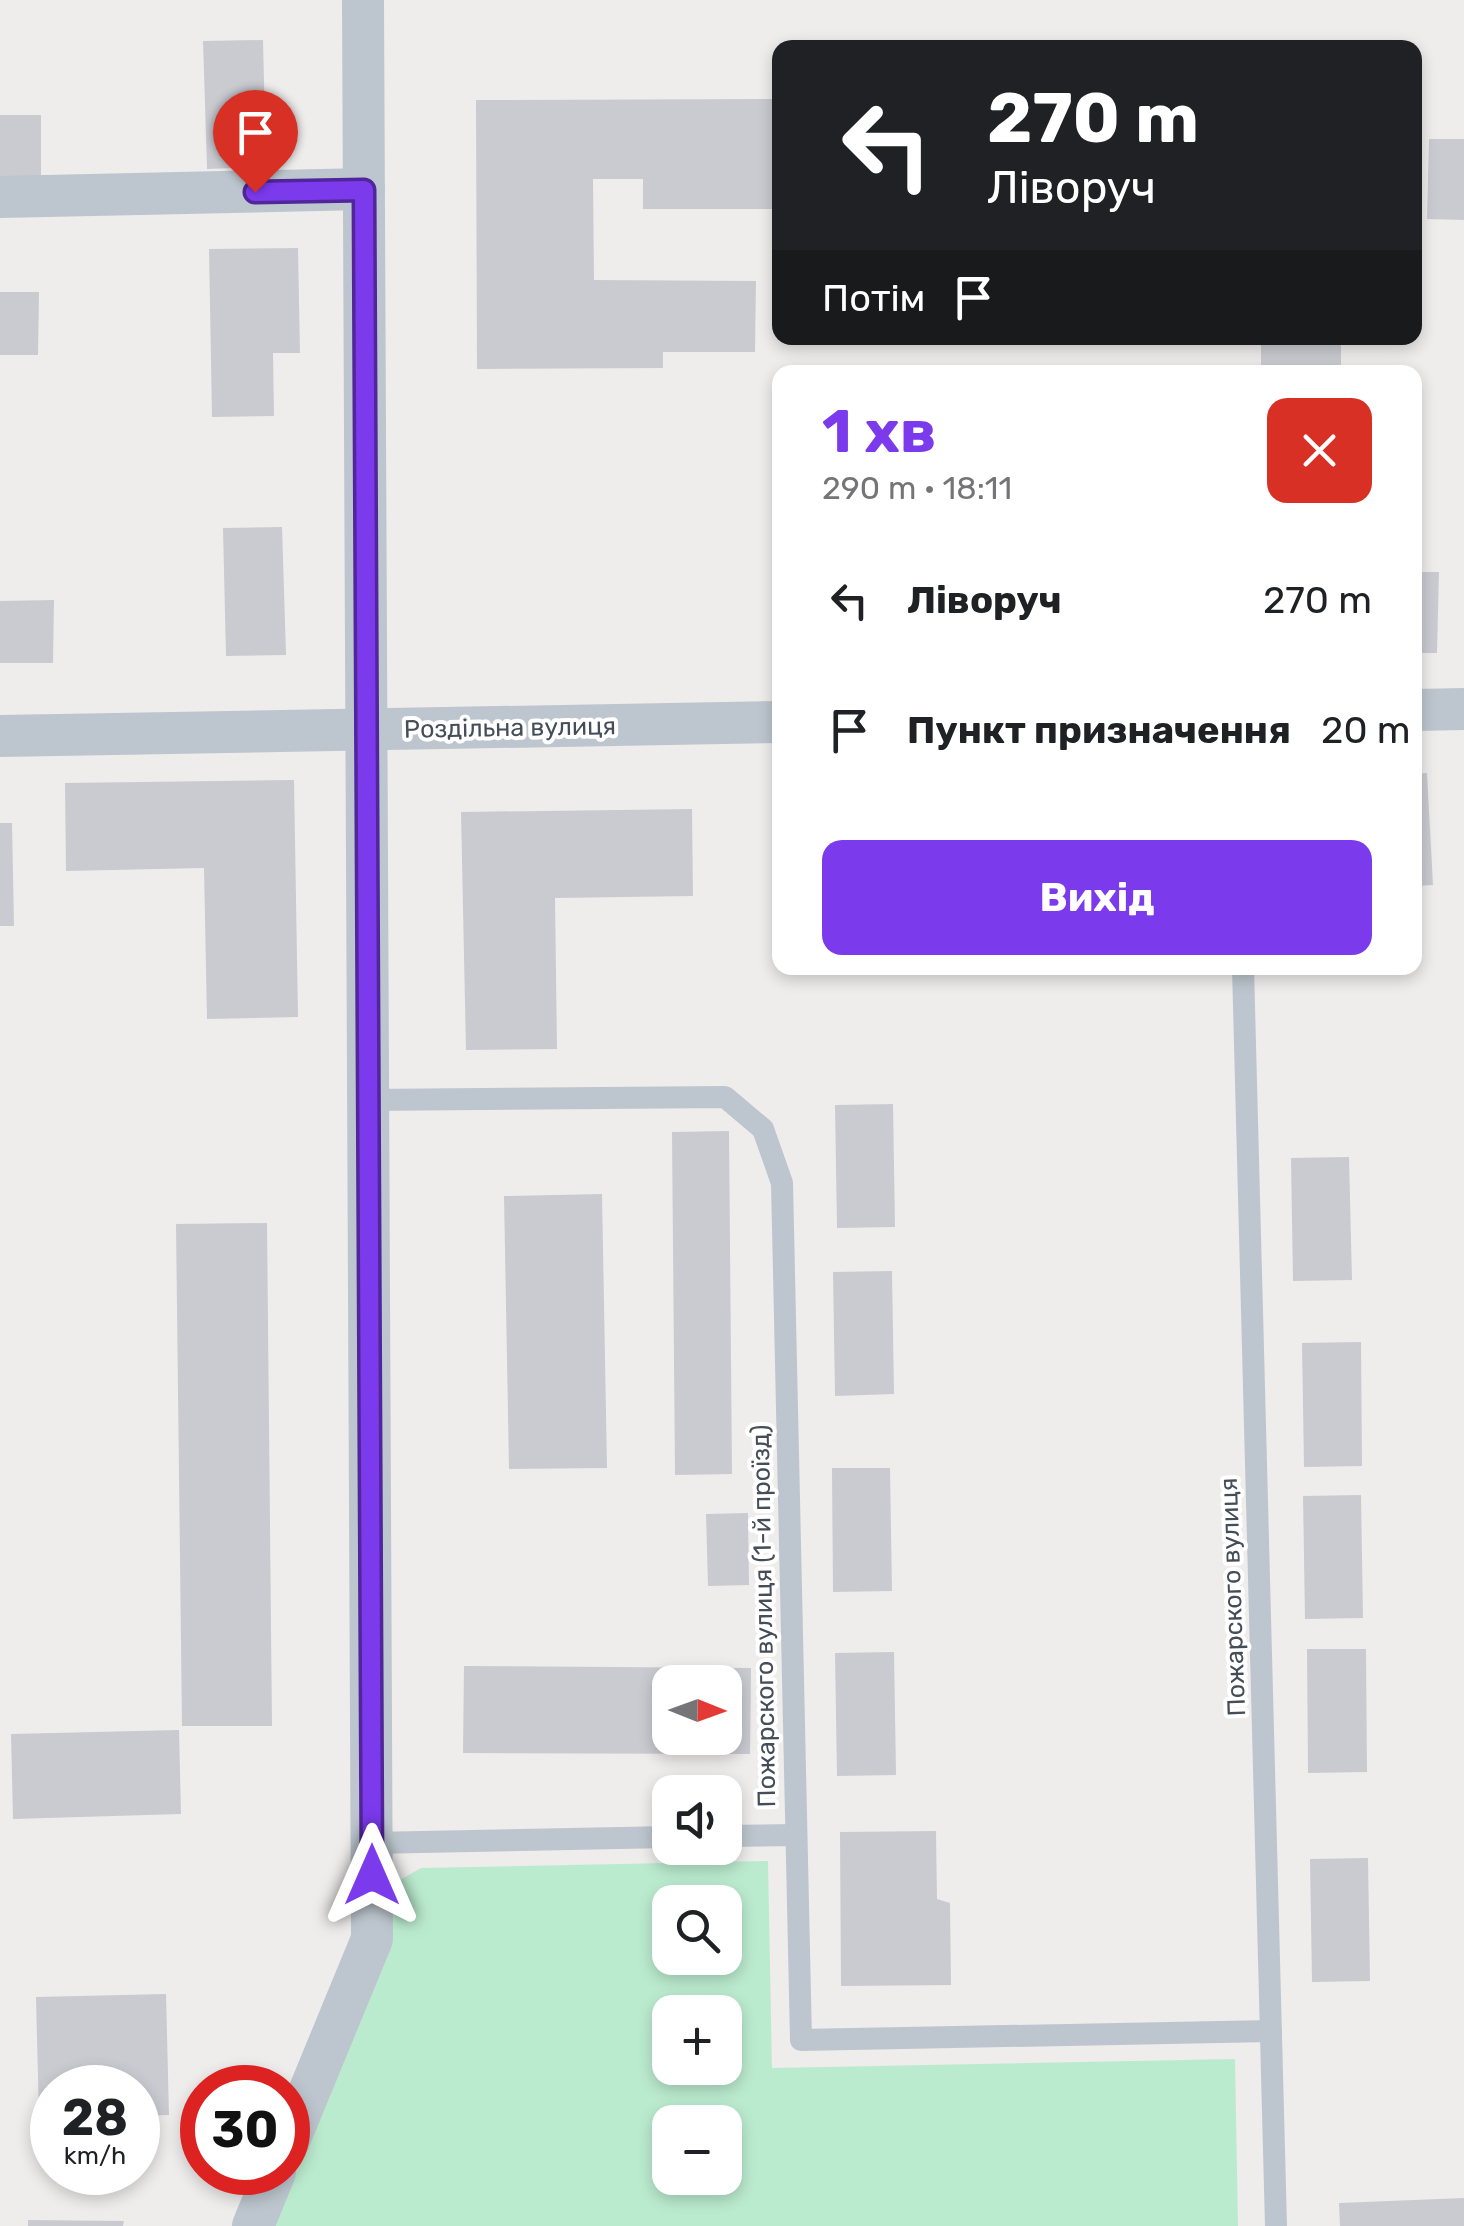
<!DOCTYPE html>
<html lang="uk">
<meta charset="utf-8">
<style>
body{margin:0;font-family:Rubik,sans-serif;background:#f6f6f6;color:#202124;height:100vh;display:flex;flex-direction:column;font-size:38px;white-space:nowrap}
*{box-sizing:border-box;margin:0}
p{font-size:32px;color:#757577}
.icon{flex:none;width:55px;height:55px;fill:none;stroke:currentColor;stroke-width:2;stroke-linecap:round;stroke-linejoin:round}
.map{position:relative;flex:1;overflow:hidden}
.panel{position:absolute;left:772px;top:365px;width:650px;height:610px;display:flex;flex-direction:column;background:#fff;border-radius:20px;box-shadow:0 5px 15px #0003}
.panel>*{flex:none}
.guide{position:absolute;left:772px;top:40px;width:650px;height:305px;border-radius:20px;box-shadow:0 5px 15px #0003;background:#202124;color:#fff;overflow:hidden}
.needle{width:65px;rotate:91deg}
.tools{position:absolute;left:652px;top:1665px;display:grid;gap:20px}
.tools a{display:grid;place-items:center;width:90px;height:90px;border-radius:20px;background:#fff;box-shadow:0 5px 15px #0003;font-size:50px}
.speed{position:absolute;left:30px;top:2065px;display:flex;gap:20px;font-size:50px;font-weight:700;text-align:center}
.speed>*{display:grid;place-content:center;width:130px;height:130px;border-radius:50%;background:#fff;box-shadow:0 5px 15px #0003;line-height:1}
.speed small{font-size:25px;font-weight:400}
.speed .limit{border:15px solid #d22;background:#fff;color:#111}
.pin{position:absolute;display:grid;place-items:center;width:85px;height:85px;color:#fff;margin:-102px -42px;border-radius:50% 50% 50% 0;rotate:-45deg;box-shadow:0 0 10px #0007}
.pin .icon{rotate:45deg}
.me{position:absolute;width:110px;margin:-55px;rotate:0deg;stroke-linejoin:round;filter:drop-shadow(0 0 8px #0008)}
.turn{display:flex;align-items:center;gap:35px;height:210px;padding:0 50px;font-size:45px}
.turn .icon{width:130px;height:130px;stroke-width:2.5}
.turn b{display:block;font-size:70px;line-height:85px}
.then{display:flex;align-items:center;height:95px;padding:0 50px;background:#0003;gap:20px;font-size:38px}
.round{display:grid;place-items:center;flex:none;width:105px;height:105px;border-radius:20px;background:#f6f6f6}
.head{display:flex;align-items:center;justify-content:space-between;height:170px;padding:0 50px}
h1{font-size:60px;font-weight:700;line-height:75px;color:#7c3aed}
.action{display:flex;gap:20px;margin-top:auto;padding:20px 50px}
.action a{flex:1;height:115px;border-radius:20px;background:#7c3aed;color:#fff;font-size:40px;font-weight:700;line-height:115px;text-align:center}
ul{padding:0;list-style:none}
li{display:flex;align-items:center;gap:30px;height:130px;padding:0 50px}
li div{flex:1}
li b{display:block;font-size:38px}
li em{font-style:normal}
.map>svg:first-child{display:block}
.green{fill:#bbebcf;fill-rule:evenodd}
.building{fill:#c9cbd1;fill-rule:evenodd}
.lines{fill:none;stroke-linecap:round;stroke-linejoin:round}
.service{stroke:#bdc6ce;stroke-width:22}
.minor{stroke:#bdc6ce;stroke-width:42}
.route-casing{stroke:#51269a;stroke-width:25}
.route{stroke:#7c3aed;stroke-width:18}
.labels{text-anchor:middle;stroke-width:8;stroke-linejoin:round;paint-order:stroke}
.street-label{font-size:25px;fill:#454e58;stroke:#fff}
</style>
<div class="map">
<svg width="1464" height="2226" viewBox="0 0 1464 2226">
<rect width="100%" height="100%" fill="#efecec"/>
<path class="green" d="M768 1861 772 2068 1235 2059 1238 2226H249L367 1899 421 1868ZM670 1902H725V1958H670ZM670 2012H725V2068H670ZM670 2122H725V2178H670Z"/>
<g class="building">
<polygon points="263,40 266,167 207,169 203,41"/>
<polygon points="780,99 780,209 643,209 643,179 593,179 594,280 756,281 755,352 663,352 663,368 477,369 476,100"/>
<rect x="0" y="115" width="41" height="63"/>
<polygon points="1429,139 1464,139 1464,220 1427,219"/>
<polygon points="298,248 300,353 273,353 274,416 212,417 209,249"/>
<polygon points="0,292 39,292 38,355 0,355"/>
<rect x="1261" y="338" width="80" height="34"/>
<polygon points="282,527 286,655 226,656 223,528"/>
<polygon points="1415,572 1439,572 1437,653 1415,653"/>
<polygon points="54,600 53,663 0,663 0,601"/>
<polygon points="1427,773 1433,885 1415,886 1415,774"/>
<polygon points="294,780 298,1017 207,1019 204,868 66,871 65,783"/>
<polygon points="692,809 693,896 555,898 557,1049 466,1050 461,812"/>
<polygon points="0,823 12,823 14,926 0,926"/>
<polygon points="893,1104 895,1227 837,1228 835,1105"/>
<polygon points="729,1131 732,1474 675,1475 672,1132"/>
<polygon points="1349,1157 1352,1280 1293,1281 1291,1158"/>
<polygon points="602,1194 607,1468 509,1469 504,1196"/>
<polygon points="267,1223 272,1726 182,1726 176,1224"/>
<polygon points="892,1271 894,1394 835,1396 833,1272"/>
<polygon points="1361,1342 1362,1466 1304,1467 1302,1343"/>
<polygon points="832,1468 890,1468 892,1591 833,1592"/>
<polygon points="1361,1495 1363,1618 1305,1619 1303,1496"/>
<polygon points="748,1513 749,1585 708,1586 706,1514"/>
<polygon points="1307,1649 1366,1649 1367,1772 1308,1773"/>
<polygon points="894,1652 896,1775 837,1776 835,1653"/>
<path d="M464 1666 751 1668 750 1754 463 1753ZM670 1682H725V1738H670Z"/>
<polygon points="179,1730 181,1814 13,1819 11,1734"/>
<polygon points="936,1831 937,1899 950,1903 951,1985 841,1986 840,1832"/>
<polygon points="1368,1858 1370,1981 1312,1982 1310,1859"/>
<polygon points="166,1994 169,2115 138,2116 138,2088 52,2088 52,2118 39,2118 36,1997"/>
<polygon points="1464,2198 1464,2226 1340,2226 1339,2203"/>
<polygon points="28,2220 124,2221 123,2226 28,2226"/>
</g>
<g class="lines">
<g class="service">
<polyline points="1243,968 1276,2226"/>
<polyline points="368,1100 725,1097 763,1129 782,1183 801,2040 1271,2031"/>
<polyline points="725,1836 796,1835"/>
<polyline points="371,1843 670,1837"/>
</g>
<g class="minor">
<polyline points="0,197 364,189"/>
<polyline points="1415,710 1464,709"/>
<polyline points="0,736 780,722"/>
<polyline points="288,2143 372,1939 363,0"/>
<polyline points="253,2226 275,2172"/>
</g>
</g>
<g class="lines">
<defs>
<polyline id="route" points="255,192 364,190 372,1875"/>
</defs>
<use href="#route" class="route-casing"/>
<use href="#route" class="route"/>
</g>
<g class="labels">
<g class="street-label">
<text transform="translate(510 727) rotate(-1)" y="9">Роздільна вулиця</text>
<text transform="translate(1232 1597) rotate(-92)" y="9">Пожарского вулиця</text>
<text transform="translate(763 1616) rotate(-91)" y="9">Пожарского вулиця (1-й проїзд)</text>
</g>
</g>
</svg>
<div class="tools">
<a><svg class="needle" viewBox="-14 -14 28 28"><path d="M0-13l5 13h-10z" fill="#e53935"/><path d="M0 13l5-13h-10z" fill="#757577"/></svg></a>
<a><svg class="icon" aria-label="sound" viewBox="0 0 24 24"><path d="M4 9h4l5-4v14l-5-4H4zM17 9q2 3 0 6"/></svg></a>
<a><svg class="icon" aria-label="search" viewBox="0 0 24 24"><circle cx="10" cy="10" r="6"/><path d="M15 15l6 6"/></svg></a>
<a>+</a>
<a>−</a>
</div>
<div class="speed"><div>28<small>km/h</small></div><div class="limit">30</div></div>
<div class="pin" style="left:255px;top:192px;background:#d93025"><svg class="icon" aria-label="arrive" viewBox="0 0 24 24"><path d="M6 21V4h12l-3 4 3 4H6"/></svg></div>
<svg class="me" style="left:372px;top:1875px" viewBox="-20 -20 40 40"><path d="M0-17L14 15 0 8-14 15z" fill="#7c3aed" stroke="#fff" stroke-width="4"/></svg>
<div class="guide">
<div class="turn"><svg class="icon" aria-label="left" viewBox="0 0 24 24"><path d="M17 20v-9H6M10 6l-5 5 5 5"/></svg><div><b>270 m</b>Ліворуч</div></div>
<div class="then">Потім<svg class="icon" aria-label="arrive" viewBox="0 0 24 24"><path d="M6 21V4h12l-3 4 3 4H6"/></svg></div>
</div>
<section class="panel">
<div class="head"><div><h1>1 хв</h1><p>290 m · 18:11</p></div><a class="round" style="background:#d93025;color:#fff"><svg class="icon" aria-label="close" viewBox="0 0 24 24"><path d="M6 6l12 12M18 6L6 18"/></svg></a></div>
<ul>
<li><svg class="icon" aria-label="left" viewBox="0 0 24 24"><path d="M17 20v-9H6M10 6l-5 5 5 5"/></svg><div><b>Ліворуч</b></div><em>270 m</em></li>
<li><svg class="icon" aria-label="arrive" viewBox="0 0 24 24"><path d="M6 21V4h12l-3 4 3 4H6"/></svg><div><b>Пункт призначення</b></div><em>20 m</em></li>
</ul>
<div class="action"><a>Вихід</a></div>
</section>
</div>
